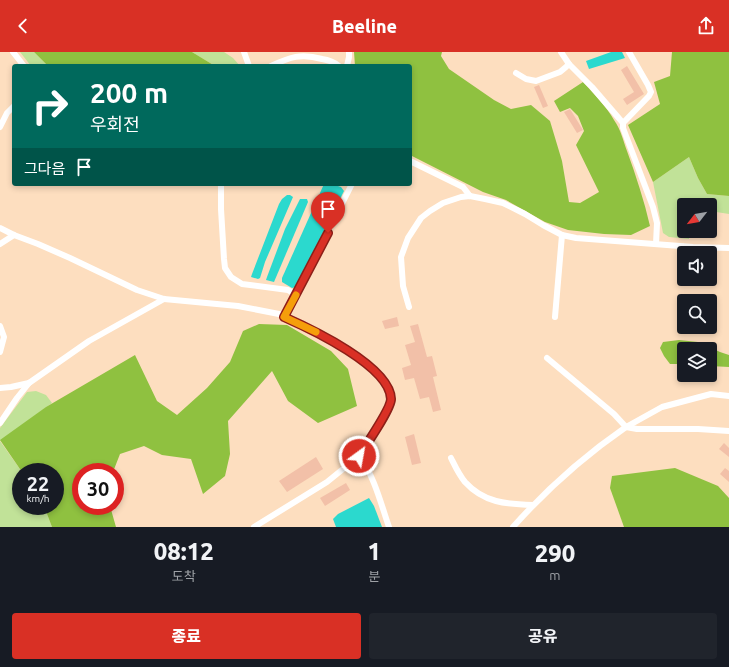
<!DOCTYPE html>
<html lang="ko">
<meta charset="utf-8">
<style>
body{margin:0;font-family:Ubuntu,"Noto Sans KR",sans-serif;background:#20242c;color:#f1f3f6;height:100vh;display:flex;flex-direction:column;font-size:15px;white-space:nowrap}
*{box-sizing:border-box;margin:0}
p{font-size:13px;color:#9ea1a6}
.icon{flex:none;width:22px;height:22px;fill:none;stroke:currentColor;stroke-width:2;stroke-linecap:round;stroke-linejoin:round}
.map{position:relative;height:475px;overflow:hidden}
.details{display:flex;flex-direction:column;background:#171b24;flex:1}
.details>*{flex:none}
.banner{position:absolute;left:12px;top:12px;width:400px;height:122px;border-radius:4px;box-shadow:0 2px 6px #0003;background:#00695c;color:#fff;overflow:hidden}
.needle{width:26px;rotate:239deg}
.fabs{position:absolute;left:677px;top:146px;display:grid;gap:8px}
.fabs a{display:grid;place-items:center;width:40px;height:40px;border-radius:4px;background:#171b24;box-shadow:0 2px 6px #0003;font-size:20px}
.speed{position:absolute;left:12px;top:411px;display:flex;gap:8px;font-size:20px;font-weight:700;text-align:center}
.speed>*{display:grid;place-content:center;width:52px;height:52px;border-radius:50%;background:#171b24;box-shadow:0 2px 6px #0003;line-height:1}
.speed small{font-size:10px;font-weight:400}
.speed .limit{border:6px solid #d22;background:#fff;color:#111}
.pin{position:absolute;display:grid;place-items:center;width:34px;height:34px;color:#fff;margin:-41px -17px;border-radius:50% 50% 50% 0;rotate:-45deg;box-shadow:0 0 4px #0007}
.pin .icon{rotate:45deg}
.me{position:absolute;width:44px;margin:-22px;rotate:32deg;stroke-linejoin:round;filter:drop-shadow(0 0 3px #0008)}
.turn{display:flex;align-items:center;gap:14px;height:84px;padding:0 12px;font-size:18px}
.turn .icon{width:52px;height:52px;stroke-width:2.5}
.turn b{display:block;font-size:28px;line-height:34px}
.then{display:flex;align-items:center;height:38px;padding:0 12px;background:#0003;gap:8px;font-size:15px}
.eta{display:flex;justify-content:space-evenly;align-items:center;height:68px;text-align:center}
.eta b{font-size:24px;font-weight:800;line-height:28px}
.button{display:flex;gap:8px;margin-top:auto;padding:8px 12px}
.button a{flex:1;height:46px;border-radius:4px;background:#d93025;color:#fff;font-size:16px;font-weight:800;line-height:46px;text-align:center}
.button a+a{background:#20242c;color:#f1f3f6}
header{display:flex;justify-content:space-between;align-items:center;height:52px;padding:0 12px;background:#d93025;color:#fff;font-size:18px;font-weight:800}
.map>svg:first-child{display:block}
.green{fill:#c1e298}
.forest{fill:#8fc140}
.water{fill:#2bd9ce}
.building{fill:#f2c0a8}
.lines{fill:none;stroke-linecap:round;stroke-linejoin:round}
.minor{stroke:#fff;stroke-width:6}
.route-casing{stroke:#8d1f18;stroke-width:10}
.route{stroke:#d93025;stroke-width:7}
.slow{stroke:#f59e0b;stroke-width:7}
</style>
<header><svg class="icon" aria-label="back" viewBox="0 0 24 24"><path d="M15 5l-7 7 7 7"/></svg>Beeline<svg class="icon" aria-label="share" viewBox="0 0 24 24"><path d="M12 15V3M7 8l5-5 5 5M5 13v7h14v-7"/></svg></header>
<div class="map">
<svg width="729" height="475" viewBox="0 0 729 475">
<rect width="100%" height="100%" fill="#fddebf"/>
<g class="green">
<polygon points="20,0 34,0 48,14 31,14"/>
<polygon points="192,0 224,0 233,6 240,14 215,14"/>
<polygon points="689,105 698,126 707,142 729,144 729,162 710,159 710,153 684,153 684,179 689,179 689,187 669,185 663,181 653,130"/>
<polygon points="36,339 46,343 52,351 0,389 22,420 21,420 21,454 44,454 52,475 0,475 0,376 27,340"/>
</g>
<g class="forest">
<polygon points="34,0 192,0 215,14 48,14"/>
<path d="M354 0H442L441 4 449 17 494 48 511 57 531 53 550 69 562 109 569 150 580 151 599 140 576 93 584 79 578 64 570 56 560 60 554 49 583 30C594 42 606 54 614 68 621 78 623 88 627 99 636 124 644 148 650 174L631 183 604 182 568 178 545 170 506 148 483 140 410 103V14H355Z"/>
<polygon points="672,0 729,0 729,144 707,142 698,126 689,105 653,130 628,73 660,52 654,30 670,24"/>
<polygon points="259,272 287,273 331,299 348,317 357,354 318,371 288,349 272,319 228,369 230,402 225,424 203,442 191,407 162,403 144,394 120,402 113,420 81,420 81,454 110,454 116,475 52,475 44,454 55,454 55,420 22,420 0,388 46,355 135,303 157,349 177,363 207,336 230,310 243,279"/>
<polygon points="679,288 698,290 720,300 729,303 729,315 710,314 710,297 684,297 684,312 670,312 664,304 660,296 663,290"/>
<polygon points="675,416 718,434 729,446 729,475 624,475 610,436 612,424"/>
</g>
<g class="water">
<polygon points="611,0 622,0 625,6 589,17 586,9"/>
<polygon points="324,132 332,132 341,135 344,139 296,235 292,236 282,230 282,226"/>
<polygon points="287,143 290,143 293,145 265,210 260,226 258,227 251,225 252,222 279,152 282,147"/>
<polygon points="300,147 307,147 308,150 274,230 266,228 267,225 285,177"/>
<polygon points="369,446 374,454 382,475 336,475 333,467 338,462"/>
</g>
<g class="building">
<polygon points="627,14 644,42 627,53 623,47 634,40 621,18"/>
<polygon points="539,33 548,54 543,56 534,35"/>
<polygon points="570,57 583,78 577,81 564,60"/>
<polygon points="397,265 399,274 385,277 382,269"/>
<polygon points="418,272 427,305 432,304 437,324 433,325 441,358 433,360 429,345 420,347 414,326 405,328 402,316 411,313 405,293 415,290 410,274"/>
<polygon points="414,382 421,411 412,413 405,385"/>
<polygon points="724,391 729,396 729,405 719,397"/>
<polygon points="316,405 323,417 287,440 279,429"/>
<polygon points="725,416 729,419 729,430 720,422"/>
<polygon points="346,431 350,438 325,454 320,446"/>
</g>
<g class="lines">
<g class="minor">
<polyline points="13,0 24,14"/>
<polyline points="244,0 249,14"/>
<polyline points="629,0 648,33 651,40 649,44 623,71 623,76 653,155 657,171 656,192"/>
<polyline points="569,12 592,35 623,71"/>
<path d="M271 14C290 5 301 1 322 7 329 8 334 10 339 14"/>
<polyline points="347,14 349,5 349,0"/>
<polyline points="516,21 526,27 536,29 560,20 566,15 569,12 561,0"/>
<polyline points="0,75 7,61 14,54"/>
<polyline points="410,109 463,135 470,144"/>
<polyline points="221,132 221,157 224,207 225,216 231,225 242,232 288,238 296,243"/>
<polyline points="0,176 14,183 38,192 70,206 137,238 164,247 238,254 279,262 314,278 352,301 378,322 387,334 391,348 388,357 359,404 327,430 254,475"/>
<polyline points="0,192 14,183"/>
<polyline points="409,255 403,234 401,205 408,186 421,166 430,159 443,151 461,145 470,144 485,147 503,151 525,162 543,173 562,183 576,186 693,195 729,196"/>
<polyline points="284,265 352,132"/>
<polyline points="555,265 562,183"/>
<polyline points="0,274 4,285 0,300"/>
<polyline points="0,336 11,335 29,331 89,289 164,247"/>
<polyline points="0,371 17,346 29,331"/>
<polyline points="626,375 662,355 711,342 729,344"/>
<polyline points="626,375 637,377 698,377 729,379"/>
<path d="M359 404C374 423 381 452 389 475"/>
<path d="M451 406C455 414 459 423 465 430 484 451 506 452 533 453"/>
<path d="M513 475C546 438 584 404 626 375L614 362 547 306"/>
</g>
</g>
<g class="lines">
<defs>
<path id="route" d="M328 181 284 265C311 277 390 314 391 347 391 357 366 393 359 404"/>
</defs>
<use href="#route" class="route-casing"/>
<use href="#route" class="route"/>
<polyline class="slow" points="296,243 284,265 316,280"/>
</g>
</svg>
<div class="fabs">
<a><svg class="needle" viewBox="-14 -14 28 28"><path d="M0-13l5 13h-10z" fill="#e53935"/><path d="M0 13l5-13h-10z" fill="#9ea1a6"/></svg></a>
<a><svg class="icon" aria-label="sound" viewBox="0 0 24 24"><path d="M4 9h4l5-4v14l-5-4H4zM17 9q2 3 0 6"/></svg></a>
<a><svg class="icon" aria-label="search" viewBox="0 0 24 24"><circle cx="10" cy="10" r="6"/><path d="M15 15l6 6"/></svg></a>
<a><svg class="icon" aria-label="layers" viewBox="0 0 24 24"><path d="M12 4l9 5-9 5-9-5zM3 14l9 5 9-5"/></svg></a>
</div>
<div class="speed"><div>22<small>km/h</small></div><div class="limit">30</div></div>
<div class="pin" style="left:328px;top:181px;background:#d93025"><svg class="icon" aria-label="arrive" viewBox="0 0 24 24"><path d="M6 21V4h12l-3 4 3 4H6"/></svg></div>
<svg class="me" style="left:359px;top:404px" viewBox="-20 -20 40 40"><circle r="17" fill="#d93025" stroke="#fff" stroke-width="3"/><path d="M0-11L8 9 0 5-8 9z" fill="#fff"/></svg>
<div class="banner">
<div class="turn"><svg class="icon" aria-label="right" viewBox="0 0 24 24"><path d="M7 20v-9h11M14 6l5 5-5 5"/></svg><div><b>200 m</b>우회전</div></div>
<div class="then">그다음<svg class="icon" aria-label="arrive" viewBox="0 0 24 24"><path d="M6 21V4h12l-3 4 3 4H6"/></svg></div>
</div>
</div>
<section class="details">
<div class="eta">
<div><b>08:12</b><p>도착</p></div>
<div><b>1</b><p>분</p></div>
<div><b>290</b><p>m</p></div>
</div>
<div class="button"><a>종료</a><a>공유</a></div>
</section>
